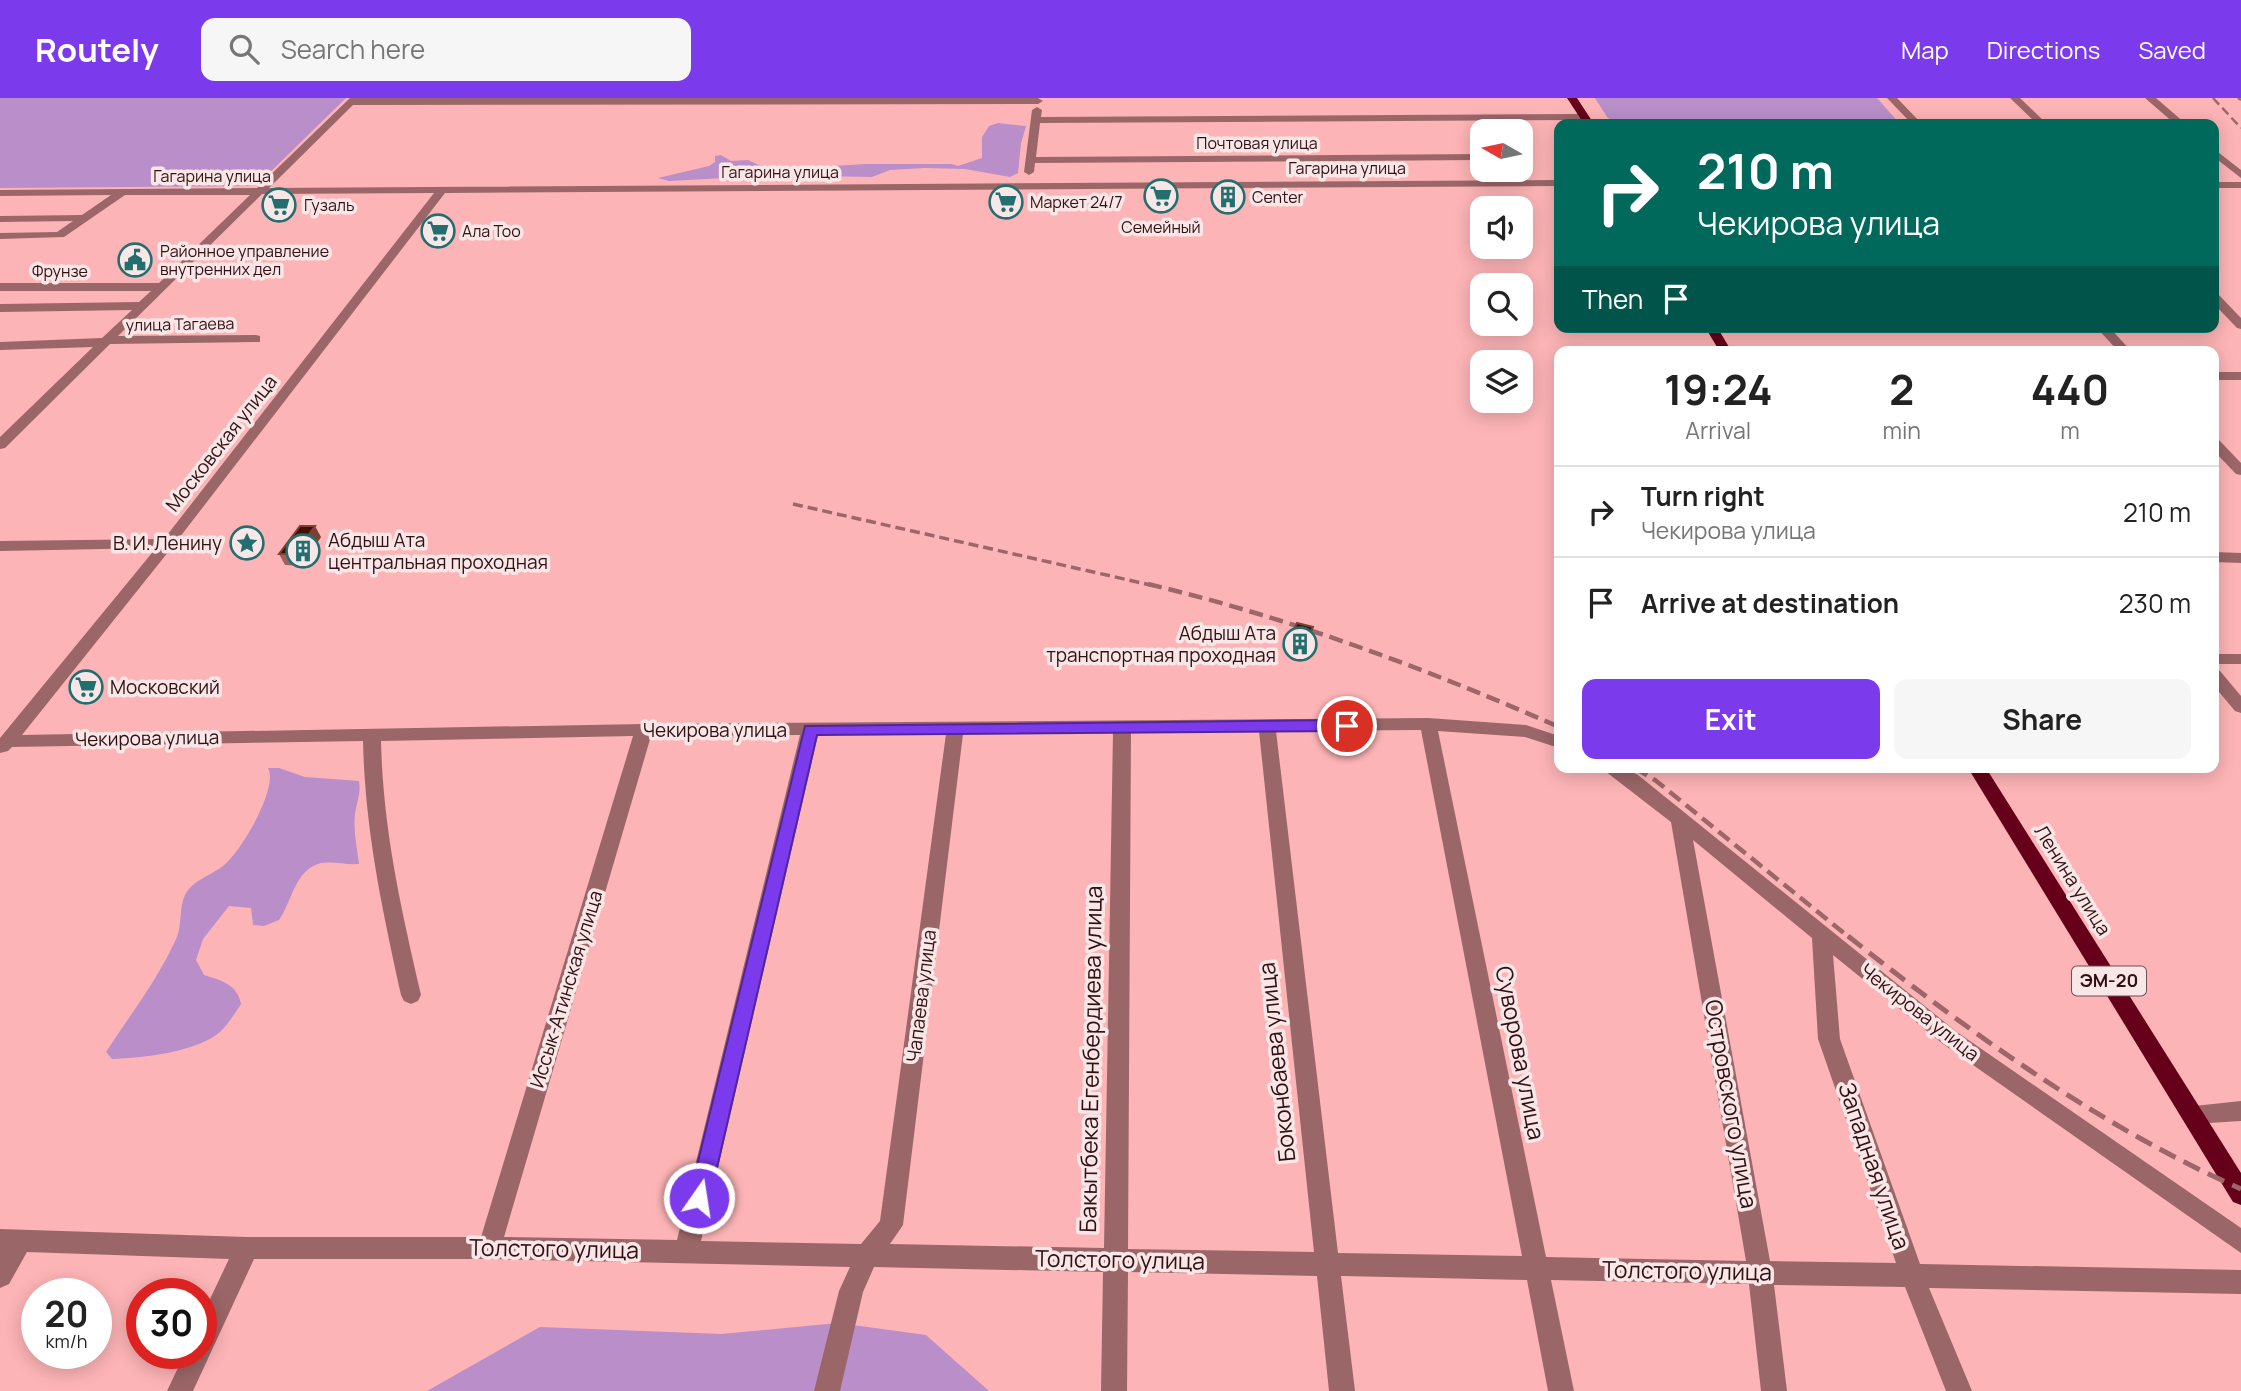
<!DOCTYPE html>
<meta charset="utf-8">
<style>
body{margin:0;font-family:Manrope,sans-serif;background:#f6f6f6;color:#222;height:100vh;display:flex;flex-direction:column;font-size:26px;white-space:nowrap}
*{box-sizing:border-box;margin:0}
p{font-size:23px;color:#767676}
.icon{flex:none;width:38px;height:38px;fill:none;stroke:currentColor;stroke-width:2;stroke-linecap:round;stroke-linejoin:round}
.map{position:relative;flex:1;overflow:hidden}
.panel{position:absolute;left:1554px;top:248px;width:665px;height:427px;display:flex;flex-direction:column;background:#fff;border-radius:14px;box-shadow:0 4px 18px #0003}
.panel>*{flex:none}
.top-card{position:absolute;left:1554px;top:21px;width:665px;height:214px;border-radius:14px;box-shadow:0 4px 18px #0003;background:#00695c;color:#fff;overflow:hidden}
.needle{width:46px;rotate:279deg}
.buttons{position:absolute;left:1470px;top:21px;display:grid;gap:14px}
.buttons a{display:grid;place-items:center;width:63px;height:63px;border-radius:14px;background:#fff;box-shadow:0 4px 18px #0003;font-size:35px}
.speed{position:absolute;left:21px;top:1180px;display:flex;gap:14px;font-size:35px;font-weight:700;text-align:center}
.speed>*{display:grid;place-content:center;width:91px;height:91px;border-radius:50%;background:#fff;box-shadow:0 4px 18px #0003;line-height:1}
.speed small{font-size:18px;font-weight:400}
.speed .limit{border:10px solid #d22;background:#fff;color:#111}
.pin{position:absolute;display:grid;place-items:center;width:60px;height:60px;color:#fff;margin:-30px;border:4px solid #fff;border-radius:50%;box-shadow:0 2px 7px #0007}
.me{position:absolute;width:77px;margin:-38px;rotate:13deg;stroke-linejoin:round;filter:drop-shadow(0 0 5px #0008)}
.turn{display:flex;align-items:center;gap:24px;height:147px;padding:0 28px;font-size:32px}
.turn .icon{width:91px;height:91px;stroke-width:2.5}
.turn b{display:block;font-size:49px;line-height:60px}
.then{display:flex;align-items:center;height:66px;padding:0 28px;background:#0003;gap:14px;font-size:26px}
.eta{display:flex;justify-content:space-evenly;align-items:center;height:119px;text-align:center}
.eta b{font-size:42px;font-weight:700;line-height:49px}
.primary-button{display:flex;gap:14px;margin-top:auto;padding:14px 28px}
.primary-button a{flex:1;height:80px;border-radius:14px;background:#7c3aed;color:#fff;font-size:28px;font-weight:700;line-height:80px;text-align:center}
.primary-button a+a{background:#f6f6f6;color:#222}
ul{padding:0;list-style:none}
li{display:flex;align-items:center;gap:21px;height:91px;padding:0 28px;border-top:2px solid #e0e0e0}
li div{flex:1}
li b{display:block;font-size:26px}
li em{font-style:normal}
header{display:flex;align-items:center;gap:42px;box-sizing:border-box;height:98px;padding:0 35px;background:#7c3aed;color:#fff}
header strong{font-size:33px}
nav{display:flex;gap:38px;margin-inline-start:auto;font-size:24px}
.search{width:490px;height:63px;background:#f6f6f6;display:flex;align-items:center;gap:18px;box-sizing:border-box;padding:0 24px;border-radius:14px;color:#767676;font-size:26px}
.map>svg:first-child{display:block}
.green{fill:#b98ec9}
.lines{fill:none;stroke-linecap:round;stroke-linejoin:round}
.minor{fill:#9b6668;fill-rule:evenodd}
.major{fill:#66001a;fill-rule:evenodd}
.rail-far3{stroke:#9d676a;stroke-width:2.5;stroke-dasharray:9 4.5;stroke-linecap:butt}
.rail-far2{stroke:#9d676a;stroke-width:3.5;stroke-dasharray:10 5;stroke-linecap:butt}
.rail-far1{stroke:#9d676a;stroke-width:4.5;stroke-dasharray:14 7;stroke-linecap:butt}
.rail{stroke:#9d676a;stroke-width:5;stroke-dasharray:18 9;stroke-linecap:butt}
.wall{fill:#a0615c}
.shaded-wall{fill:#7c4037}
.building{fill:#440e01;stroke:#7c4037;stroke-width:2}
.route{fill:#7c3aed;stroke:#51269a;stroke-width:2}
.labels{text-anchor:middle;stroke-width:7;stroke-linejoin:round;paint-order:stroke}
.far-street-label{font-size:16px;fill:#311114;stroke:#f9e6e6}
.far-poi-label{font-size:16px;fill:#311114;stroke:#f9e6e6;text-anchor:start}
.shield{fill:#f9e6e6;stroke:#6d5153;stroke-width:2}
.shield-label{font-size:18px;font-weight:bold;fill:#311114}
.street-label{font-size:19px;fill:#311114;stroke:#f9e6e6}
.poi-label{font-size:19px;fill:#311114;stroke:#f9e6e6;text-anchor:start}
.near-street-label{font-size:23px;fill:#311114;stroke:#f9e6e6}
</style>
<header>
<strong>Routely</strong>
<div class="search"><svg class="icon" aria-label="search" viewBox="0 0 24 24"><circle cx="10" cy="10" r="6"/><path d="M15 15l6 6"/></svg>Search here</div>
<nav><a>Map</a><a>Directions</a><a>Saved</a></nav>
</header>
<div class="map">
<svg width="2241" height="1293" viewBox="0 0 2241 1293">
<rect width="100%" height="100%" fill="#fdb4b6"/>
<g class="green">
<polygon points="0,0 346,0 256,88 0,90"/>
<polygon points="1595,0 1877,0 1900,26 1632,26 1614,24 1607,19"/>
<polygon points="998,25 1026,28 1021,45 1018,75 1010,79 965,71 925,70 890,72 872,79 819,78 764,82 724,80 669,83 658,80 709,68 715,64 715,58 721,57 731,63 748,62 761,68 787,71 865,66 952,66 958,68 982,60 982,39 989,28"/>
<path d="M268 670H279L305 679 359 683C361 696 357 703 355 716 353 732 357 749 359 766 347 767 332 763 321 765 295 771 292 804 279 822L264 828 253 827 251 810 229 808 203 841 196 862 204 877C221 882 238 887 241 906 235 915 229 925 221 933 199 954 142 960 112 961L106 954C130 917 159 880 177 839 182 827 179 809 185 797 193 782 210 778 223 768 240 755 279 690 268 670Z"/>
<polygon points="838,1225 926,1237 989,1293 427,1293 540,1229 721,1236"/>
</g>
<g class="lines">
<g class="minor">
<path d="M350 0H1038L1043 3 1038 6 353 7 269 90 1559 82V88L445 95 173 448 22 637 644 626 1428 620 1526 627 1559 638V650L1525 639 1438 633 1546 1159 1746 1163 1671 724 1601 670H1625L1638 677 1957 934 2241 1130V1155L1943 946 1833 857 1840 941 1920 1166 2241 1172V1196L1929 1190 1972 1293H1946L1905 1189 1774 1187 1787 1293H1761L1749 1186 1551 1182 1574 1293H1548L1527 1182 1341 1178 1355 1293H1329L1317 1178 1128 1174 1127 1293H1101L1103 1174 874 1169 863 1194 840 1293H814L839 1193 850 1169 489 1161H254L193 1293H167L185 1255H201V1220L229 1161 27 1154 9 1186 0 1190V1131L247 1139H481L633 638 381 643C383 732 401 810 421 897L418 903 411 906 404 903 401 897C382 810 365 732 363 643L12 649 8 653 0 655V640L156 450 0 453V443L164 441 434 95 262 96 118 238 256 237 260 238V244L110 246 5 350 0 351V339L93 249 0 252V244L102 240 132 212 0 214V206L139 204 151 193H0V185H159L250 97H125L64 139 0 141V135L57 134 73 123 0 124V118L82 117 111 97 0 98V92L257 90ZM1421 632 1522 1158 1338 1155 1276 633ZM1259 633 1314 1154 1128 1151 1131 634ZM1113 634 1104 1150 890 1146 903 1127 963 636ZM946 636 880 1123 861 1146 701 1143 818 637ZM800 637 677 1142 504 1139 651 638ZM1693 742 1812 840 1818 941 1896 1165 1770 1163Z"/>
<polygon points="1887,0 1897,0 1922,26 1912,26"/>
<polygon points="2010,0 2020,0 2047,26 2037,26"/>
<polygon points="2145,0 2156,0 2186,26 2175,26"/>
<polygon points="1037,9 1042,12 1041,19 1584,16 1589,19 1584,22 1040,25 1036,59 1482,56 1482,62 1035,65 1034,74 1029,77 1024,74 1032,12"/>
<polygon points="2214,51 2241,72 2241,80 2214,59"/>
<rect x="2214" y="84" width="27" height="6"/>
<polygon points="2214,196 2218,196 2241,220 2241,231 2237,230 2214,206"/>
<polygon points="2096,229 2109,229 2132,254 2119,254"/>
<rect x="2214" y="274" width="27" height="8"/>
<polygon points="2214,341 2219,342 2241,365 2241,377 2236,376 2214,353"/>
<polygon points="2214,454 2241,455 2241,465 2214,464"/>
<rect x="2214" y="556" width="27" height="10"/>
<polygon points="2214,571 2220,573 2241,598 2241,615 2235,613 2214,588"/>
<polygon points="2241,1003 2241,1023 2193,1026 2185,1023 2182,1016 2185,1009"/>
</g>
<g class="major">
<polygon points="1567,0 1577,0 1594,26 1584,26"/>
<polygon points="1705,229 1717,229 1732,254 1720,254"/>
<polygon points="1968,670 1986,670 2241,1075 2241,1107 2233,1104"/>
</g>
<g class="rail-far3">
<polyline points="2213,0 2241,30"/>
<polyline points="2238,0 2241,2"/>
</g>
<polyline class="rail-far2" points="793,406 1155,488"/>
<g class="rail-far1">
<path d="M1148 486C1290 520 1425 570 1559 629"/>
<polyline points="1635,670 1655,682 1850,840"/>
</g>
<path class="rail" d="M1848 838C1969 934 2099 1028 2241 1091"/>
</g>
<g class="wall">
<polygon points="321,439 301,468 285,467 279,456"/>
<polygon points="1313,529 1311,540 1304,555 1289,551 1290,540"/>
</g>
<g class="shaded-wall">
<polygon points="315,428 321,439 301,468 295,456"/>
<polygon points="1313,529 1311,540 1304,555 1306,544"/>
</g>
<g class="building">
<polygon points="300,428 315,428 295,456 279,456"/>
<polygon points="1297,525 1313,529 1306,544 1290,540"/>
</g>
<polygon class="route" points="1347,622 1355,628 1347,633 817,637 710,1100 707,1107 699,1109 692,1107 689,1100 805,628"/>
<defs>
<symbol id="supermarket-ring" viewBox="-11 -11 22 22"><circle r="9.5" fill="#f9e6e6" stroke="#236f70" stroke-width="1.5"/><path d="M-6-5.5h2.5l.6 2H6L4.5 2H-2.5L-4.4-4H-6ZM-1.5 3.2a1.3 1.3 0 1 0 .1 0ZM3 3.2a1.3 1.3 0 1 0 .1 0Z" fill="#236f70"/></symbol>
<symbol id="building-ring" viewBox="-11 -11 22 22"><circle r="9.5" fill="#f9e6e6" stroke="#236f70" stroke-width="1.5"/><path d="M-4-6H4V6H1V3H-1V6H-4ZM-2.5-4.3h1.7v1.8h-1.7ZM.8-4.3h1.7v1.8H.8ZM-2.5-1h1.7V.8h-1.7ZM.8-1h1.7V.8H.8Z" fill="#236f70"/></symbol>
<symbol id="civic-ring" viewBox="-11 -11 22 22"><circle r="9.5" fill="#f9e6e6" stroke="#236f70" stroke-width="1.5"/><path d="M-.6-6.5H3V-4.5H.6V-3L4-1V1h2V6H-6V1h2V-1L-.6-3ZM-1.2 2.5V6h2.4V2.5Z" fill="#236f70"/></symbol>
<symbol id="sight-ring" viewBox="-11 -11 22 22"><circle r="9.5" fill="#f9e6e6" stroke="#236f70" stroke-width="1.5"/><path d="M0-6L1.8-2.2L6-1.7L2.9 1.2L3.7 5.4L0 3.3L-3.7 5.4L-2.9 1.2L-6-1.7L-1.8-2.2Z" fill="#236f70"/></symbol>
</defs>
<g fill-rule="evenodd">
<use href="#supermarket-ring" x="1142" y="79" width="38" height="38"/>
<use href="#building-ring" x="1209" y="80" width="38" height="38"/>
<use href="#supermarket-ring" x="987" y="85" width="38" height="38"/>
<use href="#supermarket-ring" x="260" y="88" width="38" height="38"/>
<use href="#supermarket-ring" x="419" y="114" width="38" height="38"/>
<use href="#civic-ring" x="116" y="143" width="38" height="38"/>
<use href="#sight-ring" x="228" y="426" width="38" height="38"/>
<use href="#building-ring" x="284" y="434" width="38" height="38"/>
<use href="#building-ring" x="1281" y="527" width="38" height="38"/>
<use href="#supermarket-ring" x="67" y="570" width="38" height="38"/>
</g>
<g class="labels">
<g class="far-street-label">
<text x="1257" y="51">Почтовая улица</text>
<text x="1347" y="76">Гагарина улица</text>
<text x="780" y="80">Гагарина улица</text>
<text x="212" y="84">Гагарина улица</text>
<text x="60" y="179">Фрунзе</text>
<text transform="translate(180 226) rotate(-1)" y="6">улица Тагаева</text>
</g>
<g class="far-poi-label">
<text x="1252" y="105">Center</text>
<text x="1030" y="110">Маркет 24/7</text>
<text x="304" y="113">Гузаль</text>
<text x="1161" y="135" text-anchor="middle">Семейный</text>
<text x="462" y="139">Ала Тоо</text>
<text x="160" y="159">Районное управление<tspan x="160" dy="18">внутренних дел</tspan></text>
</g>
<rect class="shield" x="2072" y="868.5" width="74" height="29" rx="5"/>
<g class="shield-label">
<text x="2109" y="889">ЭМ-20</text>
</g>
<g class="street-label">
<text transform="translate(221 345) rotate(-52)" y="7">Московская улица</text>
<text x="715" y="639">Чекирова улица</text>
<text transform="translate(147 640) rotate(-1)" y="7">Чекирова улица</text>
<text transform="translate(2073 782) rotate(58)" y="7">Ленина улица</text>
<text transform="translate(566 891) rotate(-73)" y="7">Иссык-Атинская улица</text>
<text transform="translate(921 898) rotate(-83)" y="7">Чапаева улица</text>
<text transform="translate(1920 914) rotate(38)" y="7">Чекирова улица</text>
</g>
<g class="poi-label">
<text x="328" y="449">Абдыш Ата<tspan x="328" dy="22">центральная проходная</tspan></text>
<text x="222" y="452" text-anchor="end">В. И. Ленину</text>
<text x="1276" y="542" text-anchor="end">Абдыш Ата<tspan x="1276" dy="22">транспортная проходная</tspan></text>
<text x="110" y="596">Московский</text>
</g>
<g class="near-street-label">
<text transform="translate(1520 955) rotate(79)" y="8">Суворова улица</text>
<text transform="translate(1091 961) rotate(-89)" y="8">Бакытбека Егенбердиева улица</text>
<text transform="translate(1277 964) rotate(-96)" y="8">Боконбаева улица</text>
<text transform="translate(1731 1006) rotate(80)" y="8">Островского улица</text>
<text transform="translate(1874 1068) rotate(71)" y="8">Западная улица</text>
<text transform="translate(554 1151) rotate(1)" y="8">Толстого улица</text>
<text transform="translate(1120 1162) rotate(1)" y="8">Толстого улица</text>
<text transform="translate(1687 1173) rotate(1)" y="8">Толстого улица</text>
</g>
</g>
</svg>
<div class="buttons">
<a><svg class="needle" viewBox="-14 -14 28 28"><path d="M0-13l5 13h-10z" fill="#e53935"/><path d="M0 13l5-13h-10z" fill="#767676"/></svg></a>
<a><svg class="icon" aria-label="sound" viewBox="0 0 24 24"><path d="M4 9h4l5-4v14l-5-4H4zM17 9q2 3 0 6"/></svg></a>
<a><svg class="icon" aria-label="search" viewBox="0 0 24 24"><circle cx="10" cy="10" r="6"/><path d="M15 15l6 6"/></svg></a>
<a><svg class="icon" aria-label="layers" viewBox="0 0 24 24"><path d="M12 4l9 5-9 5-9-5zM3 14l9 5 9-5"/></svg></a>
</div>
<div class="speed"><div>20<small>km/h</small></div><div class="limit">30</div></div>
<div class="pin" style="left:1347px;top:628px;background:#d93025"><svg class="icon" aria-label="arrive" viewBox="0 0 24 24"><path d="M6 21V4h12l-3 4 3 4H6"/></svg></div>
<svg class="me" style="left:699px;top:1100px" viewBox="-20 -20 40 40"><circle r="17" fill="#7c3aed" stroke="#fff" stroke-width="3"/><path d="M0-11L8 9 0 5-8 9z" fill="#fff"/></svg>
<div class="top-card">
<div class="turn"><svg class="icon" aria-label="right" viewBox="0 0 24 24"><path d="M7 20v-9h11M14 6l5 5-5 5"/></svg><div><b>210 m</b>Чекирова улица</div></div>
<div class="then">Then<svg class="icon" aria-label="arrive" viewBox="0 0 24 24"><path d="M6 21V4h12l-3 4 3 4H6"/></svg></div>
</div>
<section class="panel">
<div class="eta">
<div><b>19:24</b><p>Arrival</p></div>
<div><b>2</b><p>min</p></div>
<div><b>440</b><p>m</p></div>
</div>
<ul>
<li><svg class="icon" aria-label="right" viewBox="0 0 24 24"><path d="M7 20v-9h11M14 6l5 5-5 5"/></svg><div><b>Turn right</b><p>Чекирова улица</p></div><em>210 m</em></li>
<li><svg class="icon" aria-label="arrive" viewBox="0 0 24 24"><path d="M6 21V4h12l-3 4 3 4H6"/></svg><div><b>Arrive at destination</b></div><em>230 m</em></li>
</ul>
<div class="primary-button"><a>Exit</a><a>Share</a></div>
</section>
</div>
